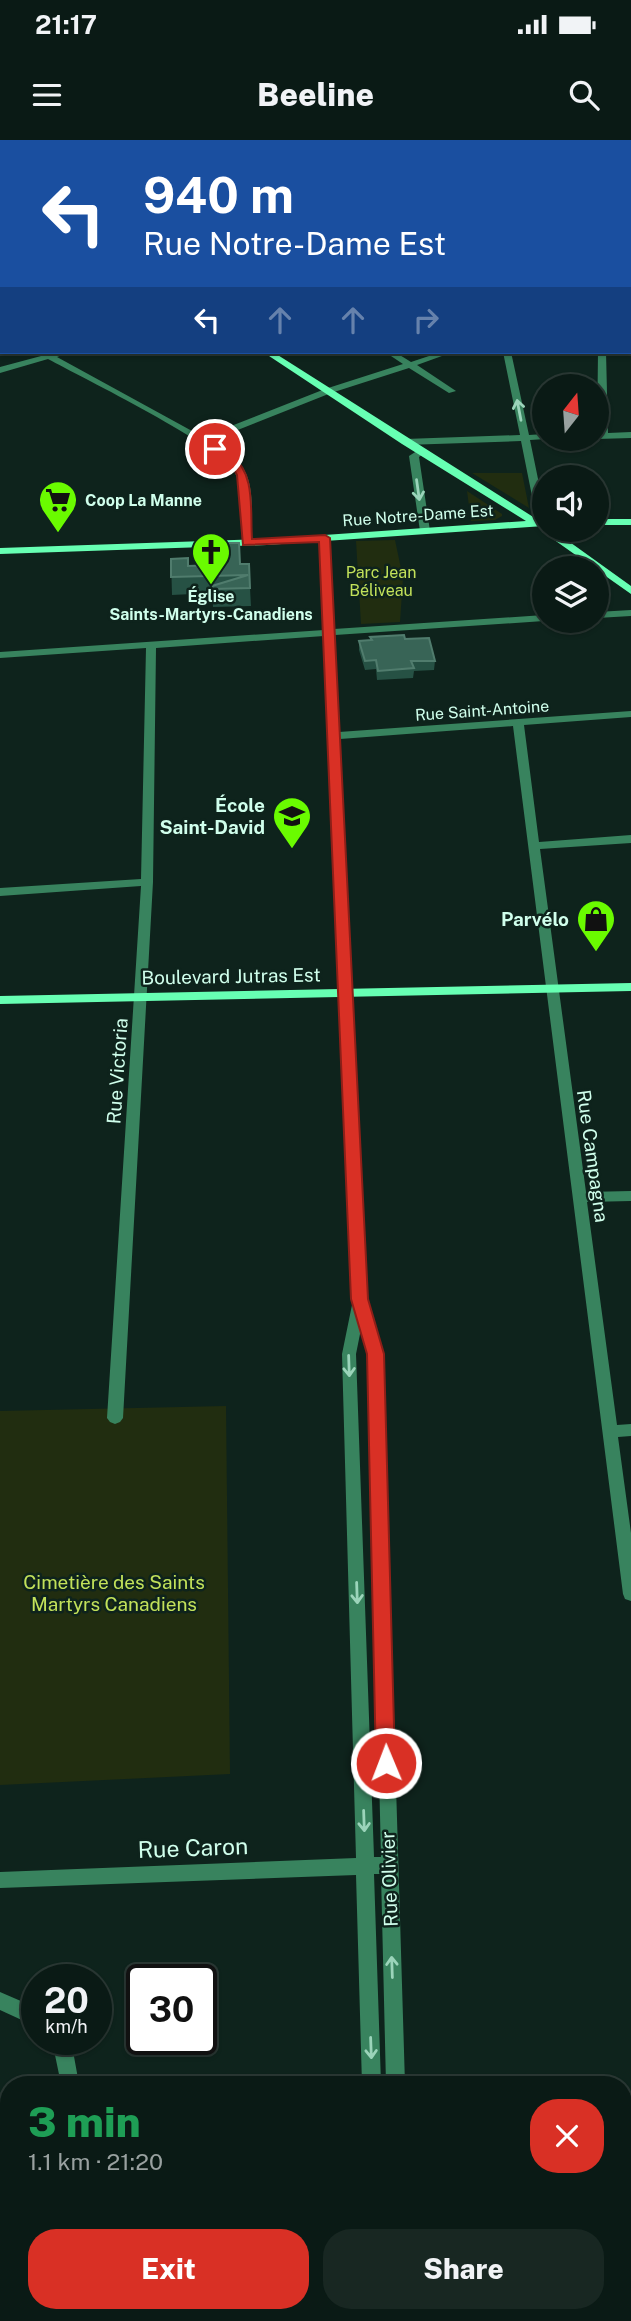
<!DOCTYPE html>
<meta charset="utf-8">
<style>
body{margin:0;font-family:"Public Sans",sans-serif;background:#182722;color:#f1f3f6;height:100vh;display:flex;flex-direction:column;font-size:26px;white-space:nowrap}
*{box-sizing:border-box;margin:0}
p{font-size:23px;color:#99a1a0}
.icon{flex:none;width:38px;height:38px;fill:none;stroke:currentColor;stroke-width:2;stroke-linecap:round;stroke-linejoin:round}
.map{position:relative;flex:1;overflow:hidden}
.details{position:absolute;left:0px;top:1936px;width:632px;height:247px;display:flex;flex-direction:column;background:#0a1a15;border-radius:28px 28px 0 0;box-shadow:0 2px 5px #0004,0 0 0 2px #2a3834}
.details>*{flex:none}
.hud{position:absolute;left:0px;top:0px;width:632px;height:214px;box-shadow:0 2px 5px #0004,0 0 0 2px #2a3834;background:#1a4fa0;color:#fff;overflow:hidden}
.needle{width:46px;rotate:17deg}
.tools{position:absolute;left:532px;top:234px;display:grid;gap:14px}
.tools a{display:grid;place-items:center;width:77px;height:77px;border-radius:50%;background:#0a1a15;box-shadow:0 2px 5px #0004,0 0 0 2px #2a3834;font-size:35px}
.speed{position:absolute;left:21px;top:1824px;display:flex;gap:14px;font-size:35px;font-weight:700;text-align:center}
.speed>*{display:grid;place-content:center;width:91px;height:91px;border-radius:50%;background:#0a1a15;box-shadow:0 2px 5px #0004,0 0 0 2px #2a3834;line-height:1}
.speed small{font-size:18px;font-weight:400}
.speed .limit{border:4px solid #111;border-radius:10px;background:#fff;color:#111}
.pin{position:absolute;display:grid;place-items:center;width:60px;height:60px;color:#fff;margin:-30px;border:4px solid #fff;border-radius:50%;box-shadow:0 2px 7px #0007}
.me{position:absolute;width:77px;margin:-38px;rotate:359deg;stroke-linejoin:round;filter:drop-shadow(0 0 5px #0008)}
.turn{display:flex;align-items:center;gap:24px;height:147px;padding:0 28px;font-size:32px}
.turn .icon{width:91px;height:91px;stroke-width:2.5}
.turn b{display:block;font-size:49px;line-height:60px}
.lanes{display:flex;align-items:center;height:66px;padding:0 28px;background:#0003;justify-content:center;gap:35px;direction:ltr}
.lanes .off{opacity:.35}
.round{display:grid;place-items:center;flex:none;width:74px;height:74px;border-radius:28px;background:#182722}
.summary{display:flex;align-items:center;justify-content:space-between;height:119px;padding:0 28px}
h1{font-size:42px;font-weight:800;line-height:52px;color:#1e9e55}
.cta{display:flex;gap:14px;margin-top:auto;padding:14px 28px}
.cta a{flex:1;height:80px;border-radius:28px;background:#d93025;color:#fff;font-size:28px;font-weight:800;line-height:80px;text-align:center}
.cta a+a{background:#182722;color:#f1f3f6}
.status{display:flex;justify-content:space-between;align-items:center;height:49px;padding:0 35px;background:#0a1a15;direction:ltr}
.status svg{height:19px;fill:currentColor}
header{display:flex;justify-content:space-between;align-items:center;height:91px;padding:0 28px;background:#0a1a15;font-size:32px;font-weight:800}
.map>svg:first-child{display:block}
.green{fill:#212d10}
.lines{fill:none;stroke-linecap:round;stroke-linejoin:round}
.street{fill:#38835e;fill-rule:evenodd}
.secondary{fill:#67ffb3;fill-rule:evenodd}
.wall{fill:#265144}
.building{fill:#386456;stroke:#507c6d;stroke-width:2}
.oneway{stroke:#9bd4ba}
.route{fill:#d93025;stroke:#8d1f18;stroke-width:2}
.labels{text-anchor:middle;stroke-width:5;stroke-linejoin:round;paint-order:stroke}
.far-poi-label{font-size:16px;font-weight:bold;fill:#d0ffec;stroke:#0e231c;text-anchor:start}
.far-street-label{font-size:16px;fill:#d0ffec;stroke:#0e231c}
.far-park-label{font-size:16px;fill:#c2e15a;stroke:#0e231c}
.poi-label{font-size:19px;font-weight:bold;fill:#d0ffec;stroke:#0e231c;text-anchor:end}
.street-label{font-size:19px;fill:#d0ffec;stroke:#0e231c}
.park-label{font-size:19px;fill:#c2e15a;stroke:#0e231c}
.near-street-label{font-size:23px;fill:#d0ffec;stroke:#0e231c}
</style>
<div class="status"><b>21:17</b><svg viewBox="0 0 49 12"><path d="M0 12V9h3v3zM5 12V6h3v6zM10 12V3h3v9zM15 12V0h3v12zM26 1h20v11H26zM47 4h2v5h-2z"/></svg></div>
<header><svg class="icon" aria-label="menu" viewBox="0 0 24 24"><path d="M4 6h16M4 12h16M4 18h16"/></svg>Beeline<svg class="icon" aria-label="search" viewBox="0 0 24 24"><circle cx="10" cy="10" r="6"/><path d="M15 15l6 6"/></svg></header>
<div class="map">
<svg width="631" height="2181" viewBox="0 0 631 2181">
<rect width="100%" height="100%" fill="#0e231c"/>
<g class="green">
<polygon points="472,333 522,333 529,368"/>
<polygon points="467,351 502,374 502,376 495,380 471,381"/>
<polygon points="395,400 403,438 400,482 361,484 356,401"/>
<polygon points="226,1266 230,1634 0,1645 0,1271"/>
</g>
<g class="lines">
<g class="street">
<polygon points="60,0 68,0 70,2 62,2"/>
<polygon points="144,0 155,0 141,2"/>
<polygon points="283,0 294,0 280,2"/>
<polygon points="399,0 408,0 410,2 401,2"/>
<polygon points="423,0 434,0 420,2"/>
<rect x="630" y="59" width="1" height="4"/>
<polygon points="0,66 2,66 0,71"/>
<rect x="0" y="118" width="2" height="5"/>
<rect x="0" y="153" width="2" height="6"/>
<rect x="630" y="190" width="1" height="6"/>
<path d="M56 212H69L57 217 203 297 325 249 403 224 385 212H395L411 222 441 212H453L417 225 456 251 449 253 409 228 331 253 210 301C220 308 232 315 241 325 256 344 251 379 252 402L247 405 242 402C241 380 245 353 235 333 224 307 81 237 48 219L0 233V227Z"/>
<polygon points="503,212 511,212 529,295 544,294 546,299 530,300 544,368 544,378 536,386 531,383 536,376 521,301 405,305 400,302 405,299 520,295"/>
<polygon points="598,212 606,212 608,293 631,292 631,298 597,299"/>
<polygon points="420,309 425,312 419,317 430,391 425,394 420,391 409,316"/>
<path d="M325 395 330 398 334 489 544 475V481L335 495 339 592 631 571V577L524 585 539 702 631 695V703L540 709 586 1052 631 1051V1061L587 1062 617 1285 631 1284V1296L618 1297 631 1393V1461L625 1459 623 1454 513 586 340 599 367 1159 383 1214 405 1944H386L381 1734H374L381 1944H362L356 1735 0 1748V1732L356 1718 342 1214 353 1160 324 496 156 508 153 742 123 1278 120 1282 115 1284 110 1282 107 1278 141 746 0 756V748L141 739 146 508 0 518V512L324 490 320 398ZM361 1189 369 1214 381 1717H374L356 1214Z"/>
<polygon points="631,470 631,476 597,478 597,472"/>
<polygon points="0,1852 37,1868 37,1887 0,1870"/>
<polygon points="46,1899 66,1899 73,1911 79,1944 61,1944 55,1915"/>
<polygon points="0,2101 7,2104 9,2108 9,2174 21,2174 22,2181 2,2181"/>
<polygon points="95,2174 115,2174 114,2181 94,2181"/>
<rect x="368" y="2174" width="20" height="7"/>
<rect x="394" y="2174" width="20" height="7"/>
</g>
<g class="secondary">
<rect x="0" y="31" width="2" height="5"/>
<polygon points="263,212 273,212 538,380 544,380 544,386 267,405 0,414 0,408 267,399 526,381 402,304"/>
<rect x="597" y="379" width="34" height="6"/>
<polygon points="543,388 544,390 553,390 631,446 631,454 543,392"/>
<polygon points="631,843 631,851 0,864 0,856"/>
</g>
</g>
<g class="wall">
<polygon points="171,419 188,426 240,424 250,448 251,466 213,467 212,453 172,455"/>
<polygon points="370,497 405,499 435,521 434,530 414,531 413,538 377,540 376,529 365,530 359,510 359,501 370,500"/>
</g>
<g class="building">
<polygon points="213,403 239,403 240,424 249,424 250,448 213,449 212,446 248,435 171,437 171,419 188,418 188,426 214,425"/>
<polygon points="404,495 405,499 429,498 435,521 411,521 414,528 378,531 376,520 365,521 359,501 372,500 370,497"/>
</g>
<defs><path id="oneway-shaft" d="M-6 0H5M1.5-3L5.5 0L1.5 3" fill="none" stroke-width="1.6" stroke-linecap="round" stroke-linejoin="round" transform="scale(1.75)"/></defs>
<g class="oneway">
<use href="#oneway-shaft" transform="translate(519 270) rotate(-101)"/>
<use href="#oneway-shaft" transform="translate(418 350) rotate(82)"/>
<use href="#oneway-shaft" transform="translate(349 1226) rotate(88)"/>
<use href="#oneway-shaft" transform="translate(357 1453) rotate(88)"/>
<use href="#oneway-shaft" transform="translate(364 1681) rotate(88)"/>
<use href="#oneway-shaft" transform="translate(392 1827) rotate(-92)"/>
<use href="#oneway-shaft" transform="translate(371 1908) rotate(88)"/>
</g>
<path class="route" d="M211 307C219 306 224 311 231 315 256 333 250 371 252 399L325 395 330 398 368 1159 384 1214 395 1623 393 1629 386 1632 379 1629 376 1623 367 1214 351 1159 319 402 243 405 237 335 232 326 211 311Z"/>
<defs>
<symbol id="supermarket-pin" viewBox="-11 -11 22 30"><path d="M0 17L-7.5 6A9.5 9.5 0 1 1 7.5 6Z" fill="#6afb00" stroke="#0e231c"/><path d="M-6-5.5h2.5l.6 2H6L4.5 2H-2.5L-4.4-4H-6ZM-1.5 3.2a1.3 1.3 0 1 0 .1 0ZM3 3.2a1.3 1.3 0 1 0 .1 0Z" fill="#111"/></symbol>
<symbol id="church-pin" viewBox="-11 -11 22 30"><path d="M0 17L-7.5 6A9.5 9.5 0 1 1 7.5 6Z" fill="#6afb00" stroke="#0e231c"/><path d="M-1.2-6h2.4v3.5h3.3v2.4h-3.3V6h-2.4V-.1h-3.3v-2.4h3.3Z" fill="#111"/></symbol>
<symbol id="school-pin" viewBox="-11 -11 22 30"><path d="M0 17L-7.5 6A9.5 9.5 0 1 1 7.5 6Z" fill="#6afb00" stroke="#0e231c"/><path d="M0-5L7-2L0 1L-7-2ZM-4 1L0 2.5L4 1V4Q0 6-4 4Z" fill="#111"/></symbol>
<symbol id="shop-pin" viewBox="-11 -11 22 30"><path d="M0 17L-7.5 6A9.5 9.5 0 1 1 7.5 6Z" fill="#6afb00" stroke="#0e231c"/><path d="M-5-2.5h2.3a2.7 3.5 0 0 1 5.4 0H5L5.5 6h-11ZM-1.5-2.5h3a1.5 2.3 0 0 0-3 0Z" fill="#111"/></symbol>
</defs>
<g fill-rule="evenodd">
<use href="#supermarket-pin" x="36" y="338" width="44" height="60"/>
<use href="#church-pin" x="189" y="390" width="44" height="60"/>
<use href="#school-pin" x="270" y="654" width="44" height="60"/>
<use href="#shop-pin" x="574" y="757" width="44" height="60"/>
</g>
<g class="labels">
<g class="far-poi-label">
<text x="85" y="366">Coop La Manne</text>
<text x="211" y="462" text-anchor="middle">Église<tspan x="211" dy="18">Saints-Martyrs-Canadiens</tspan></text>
</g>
<g class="far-street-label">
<text transform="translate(418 375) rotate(-4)" y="6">Rue Notre-Dame Est</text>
<text transform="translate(482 570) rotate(-4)" y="6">Rue Saint-Antoine</text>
</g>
<g class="far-park-label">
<text x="381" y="438">Parc Jean<tspan x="381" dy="18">Béliveau</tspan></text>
</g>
<g class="poi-label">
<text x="265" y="672">École<tspan x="265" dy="22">Saint-David</tspan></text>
<text x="569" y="786">Parvélo</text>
</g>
<g class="street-label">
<text transform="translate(231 836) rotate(-1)" y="7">Boulevard Jutras Est</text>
<text transform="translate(117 931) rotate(-86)" y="7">Rue Victoria</text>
<text transform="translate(593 1016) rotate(82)" y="7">Rue Campagna</text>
<text transform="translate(389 1739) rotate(-92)" y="7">Rue Olivier</text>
</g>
<g class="park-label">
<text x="114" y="1449">Cimetière des Saints<tspan x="114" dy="22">Martyrs Canadiens</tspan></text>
</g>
<g class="near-street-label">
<text transform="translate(193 1708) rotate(-2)" y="8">Rue Caron</text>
</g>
</g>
</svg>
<div class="tools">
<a><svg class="needle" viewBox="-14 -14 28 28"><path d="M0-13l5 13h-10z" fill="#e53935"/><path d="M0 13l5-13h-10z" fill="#99a1a0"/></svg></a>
<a><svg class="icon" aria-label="sound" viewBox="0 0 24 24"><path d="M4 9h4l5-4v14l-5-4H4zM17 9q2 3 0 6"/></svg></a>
<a><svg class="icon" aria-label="layers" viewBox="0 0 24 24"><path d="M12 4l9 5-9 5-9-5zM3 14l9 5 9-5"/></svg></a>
</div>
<div class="speed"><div>20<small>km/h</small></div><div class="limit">30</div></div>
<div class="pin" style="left:215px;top:309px;background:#d93025"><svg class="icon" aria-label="arrive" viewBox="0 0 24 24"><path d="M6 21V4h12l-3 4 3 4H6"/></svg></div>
<svg class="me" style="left:386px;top:1623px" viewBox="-20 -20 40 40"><circle r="17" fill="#d93025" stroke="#fff" stroke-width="3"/><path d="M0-11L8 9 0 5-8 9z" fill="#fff"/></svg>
<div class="hud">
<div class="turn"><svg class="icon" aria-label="left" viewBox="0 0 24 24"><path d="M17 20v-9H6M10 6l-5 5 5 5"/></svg><div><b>940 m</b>Rue Notre-Dame Est</div></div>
<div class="lanes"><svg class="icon" aria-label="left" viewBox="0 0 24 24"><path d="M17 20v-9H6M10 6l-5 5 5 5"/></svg><svg class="icon off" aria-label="ahead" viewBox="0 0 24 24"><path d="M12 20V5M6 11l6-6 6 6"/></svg><svg class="icon off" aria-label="ahead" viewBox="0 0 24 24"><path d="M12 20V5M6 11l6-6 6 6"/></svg><svg class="icon off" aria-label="right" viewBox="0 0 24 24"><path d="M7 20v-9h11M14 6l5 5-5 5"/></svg></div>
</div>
<section class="details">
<div class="summary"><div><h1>3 min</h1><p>1.1 km · 21:20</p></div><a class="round" style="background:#d93025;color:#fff"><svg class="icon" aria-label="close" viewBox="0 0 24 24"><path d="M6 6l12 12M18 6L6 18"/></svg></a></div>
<div class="cta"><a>Exit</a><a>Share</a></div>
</section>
</div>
